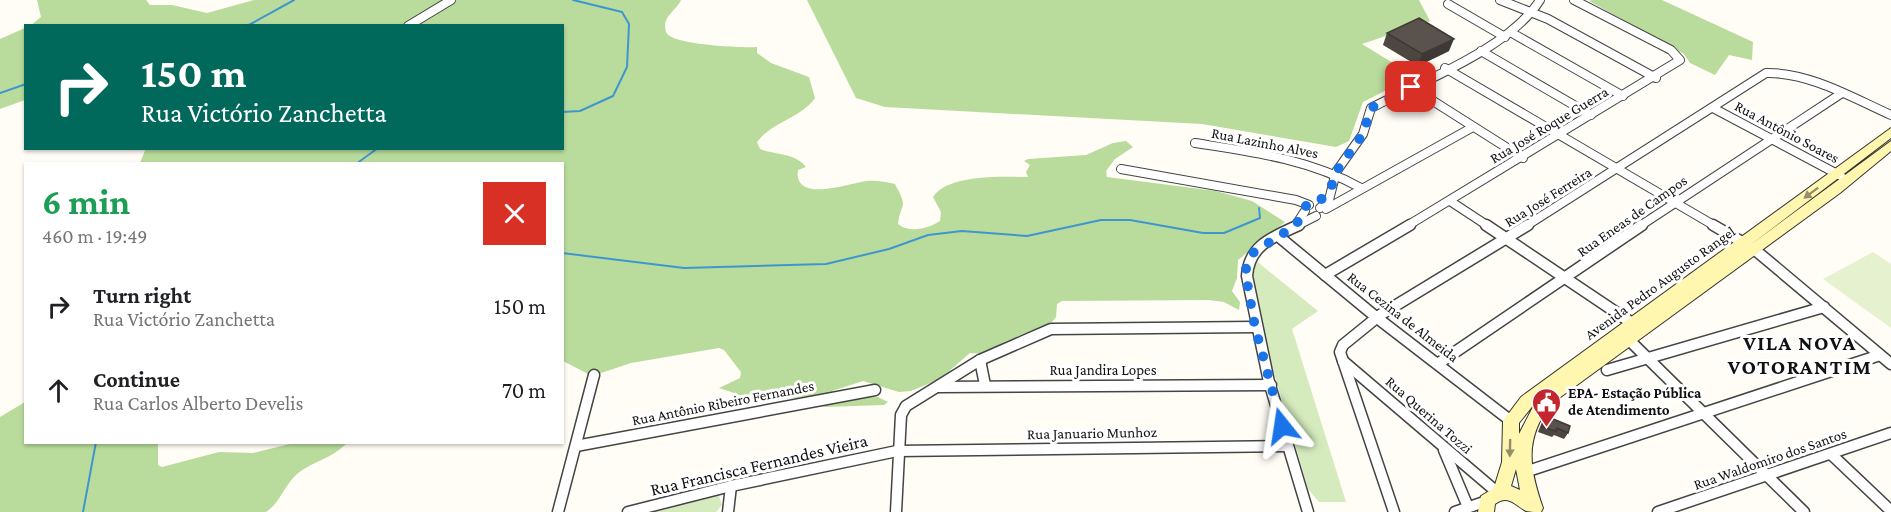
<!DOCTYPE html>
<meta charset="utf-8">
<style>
body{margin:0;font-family:"Crimson Pro",serif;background:#f2f2f2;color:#202124;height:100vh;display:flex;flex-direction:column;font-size:22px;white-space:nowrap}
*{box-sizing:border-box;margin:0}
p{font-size:20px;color:#757577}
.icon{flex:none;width:33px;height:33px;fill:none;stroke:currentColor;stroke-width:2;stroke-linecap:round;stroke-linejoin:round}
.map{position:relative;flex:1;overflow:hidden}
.drawer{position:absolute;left:24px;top:162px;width:540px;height:282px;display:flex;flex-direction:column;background:#fff;border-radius:0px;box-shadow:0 2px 4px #0004}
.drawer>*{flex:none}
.top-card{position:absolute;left:24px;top:24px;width:540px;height:126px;border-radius:0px;box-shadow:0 2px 4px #0004;background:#00695c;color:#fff;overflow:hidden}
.pin{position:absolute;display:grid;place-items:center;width:51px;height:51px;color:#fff;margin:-26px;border-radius:12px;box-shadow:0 3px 9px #0006}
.me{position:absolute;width:66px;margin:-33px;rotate:345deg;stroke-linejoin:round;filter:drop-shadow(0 0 4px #0008)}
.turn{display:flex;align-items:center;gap:21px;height:126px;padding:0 18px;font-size:27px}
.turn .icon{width:78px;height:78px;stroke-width:2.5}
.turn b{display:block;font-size:42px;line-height:51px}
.round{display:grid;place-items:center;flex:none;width:63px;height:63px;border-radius:0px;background:#f2f2f2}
.overview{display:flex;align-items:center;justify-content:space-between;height:102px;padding:0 18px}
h1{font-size:36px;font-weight:700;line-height:45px;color:#1e9e55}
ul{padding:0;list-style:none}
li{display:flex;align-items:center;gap:18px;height:84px;padding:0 18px}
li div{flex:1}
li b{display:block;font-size:22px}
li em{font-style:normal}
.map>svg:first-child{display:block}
.green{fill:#d5ebbd}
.forest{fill:#b9dc9c}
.pitch{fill:#e6f2cf}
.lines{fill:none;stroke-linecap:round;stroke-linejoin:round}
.stream{stroke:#3f96cf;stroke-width:2}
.street-far1-casing{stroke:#444;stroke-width:10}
.street-casing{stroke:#444;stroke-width:13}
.secondary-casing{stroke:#333;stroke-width:2}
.street-far1{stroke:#fff;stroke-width:8}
.street{stroke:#fff;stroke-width:10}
.secondary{fill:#fff6b0;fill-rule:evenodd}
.wall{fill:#4d4742}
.shaded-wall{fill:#3f3936}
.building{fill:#5a524d;stroke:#3f3936;stroke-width:1.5}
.oneway{fill:#948f68}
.route{stroke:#1a73e8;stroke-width:10;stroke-dasharray:0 18}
.labels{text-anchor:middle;stroke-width:6;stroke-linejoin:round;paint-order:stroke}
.street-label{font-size:15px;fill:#111;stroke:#fff}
.poi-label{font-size:15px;font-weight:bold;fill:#111;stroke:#fff;text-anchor:start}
.near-street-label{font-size:18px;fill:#111;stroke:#fff}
.district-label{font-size:21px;font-weight:bold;letter-spacing:1.5px;fill:#111;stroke:#fff}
</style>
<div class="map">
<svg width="1891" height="512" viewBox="0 0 1891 512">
<rect width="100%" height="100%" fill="#fffdf5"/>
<g class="green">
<polygon points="1254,259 1318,311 1292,329 1346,502 1319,502 1308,489 1264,339 1248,277"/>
<polygon points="710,496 719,496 722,505 716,512 633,512"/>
</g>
<g class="forest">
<path d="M37 0H146L150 5H172L207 13 254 0H681C676 11 661 17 666 32 670 45 743 48 757 47V53L771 63 809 77 815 98C800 119 773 121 757 142L760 149C775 155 796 153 806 167L798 170C793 204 851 183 866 181 876 180 886 182 895 184 909 210 901 201 898 224 910 234 930 228 940 221L941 212 933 197C948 174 1003 177 1028 177L1026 172 1030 165 1024 161 1028 159 1086 155 1113 143 1126 141 1133 147 1115 159 1106 171 1107 177 1216 191 1252 201 1285 222 1238 260 1237 278 1232 291 1240 302 1239 310 1224 302 1209 300 1062 301 1057 304 1056 317 1052 322 1004 342 990 354 970 353 940 379 911 391 899 392 863 381 832 391 836 399 878 397 888 402 884 405 825 407 817 405 808 397 743 402 737 394 719 388 740 378 741 372 724 350 719 348 631 363 592 376 563 361 562 164 140 163 146 148H562V26H30L41 17Z"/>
<polygon points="807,0 1419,0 1430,21 1362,44 1414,76 1363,102 1349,141 1336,147 1202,124 885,107 856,98"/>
<polygon points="1592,0 1662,0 1753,42 1752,60 1729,55 1715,75 1690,63 1684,54 1589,1"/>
<polygon points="25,28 25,100 0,109 0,39"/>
<path d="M25 402 26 442 158 443V465L162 467 219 452 253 453 294 443H347C330 460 312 461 296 475 284 486 280 503 266 512H0V417Z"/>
</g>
<polygon class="pitch" points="1873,252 1891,264 1891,328 1823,279"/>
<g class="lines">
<g class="stream">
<polyline points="247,26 294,0"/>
<polyline points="0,93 26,84"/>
<polyline points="562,112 580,111 613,96 627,67 629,24 622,12 573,0"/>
<polyline points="356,164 378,148"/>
<polyline points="562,253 684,268 826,264 889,249 928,235 962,231 1027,236 1101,220 1130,220 1203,233 1224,233 1260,218 1259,208"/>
<polyline points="83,512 96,442"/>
</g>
<defs>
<g id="street-far1">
<polyline points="1500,0 1548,19 1656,78"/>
<polyline points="1448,4 1505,37"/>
<polyline points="408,26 451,0"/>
<polyline points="1512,33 1623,96"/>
<polyline points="1481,51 1591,115"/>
<polyline points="1445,68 1715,226"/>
<polyline points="1411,87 1523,158"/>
<polyline points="1713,108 1841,176"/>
<path d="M1195 143C1253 152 1309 159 1361 188"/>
<polyline points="1121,169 1296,200 1309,205"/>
<polyline points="1450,201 1488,226"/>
<path d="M1320 208 1329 200 1336 172 1363 134 1371 108C1421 82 1510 48 1540 0"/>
<polyline points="1326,209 1473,127"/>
<polyline points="1296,225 1305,211"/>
<polyline points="1296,226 1316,216"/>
<polyline points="1407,226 1680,60 1671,50 1574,0"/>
<path d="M1526 226 1766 73C1809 72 1853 98 1891 115"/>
<polyline points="1640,226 1842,93"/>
</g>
<g id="street">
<path d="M1299 225C1273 237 1249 245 1247 276L1269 382 1308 512"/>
<polyline points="1486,225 1632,323"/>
<polyline points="1713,225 1754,249 1891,364"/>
<polyline points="1278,236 1376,317 1511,421"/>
<polyline points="1325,275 1410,225"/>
<polyline points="1628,339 1804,512"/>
<polyline points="980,360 985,385"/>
<polyline points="1343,361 1498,493"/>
<polyline points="1439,363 1642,225"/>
<polyline points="1607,370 1824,307"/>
<polyline points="938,387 1271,385"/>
<polyline points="576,446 875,390"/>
<polyline points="1444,450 1468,507"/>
<polyline points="1831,454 1891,511"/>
<polyline points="1525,472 1880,355"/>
<polyline points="558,512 594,375"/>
<polyline points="628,512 731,486 897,451 1287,446"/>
<polyline points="728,512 731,486"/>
<polyline points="896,512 901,415 906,406 980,360 1051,329 1255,327"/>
<polyline points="1394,512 1340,352 1343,345 1380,315 1528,225"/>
<polyline points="1455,512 1487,501"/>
<polyline points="1658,512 1891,433"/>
</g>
<path id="secondary" d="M1891 128V138L1749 246 1891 141V151L1840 193 1551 404C1524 439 1529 468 1543 508L1541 512C1537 512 1530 512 1526 511 1515 505 1508 494 1495 504L1494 512H1478L1481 496 1494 488 1502 462 1503 421 1521 397ZM1535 403 1519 434V423ZM1516 469 1520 490 1511 486Z"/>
</defs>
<use href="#street-far1" class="street-far1-casing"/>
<use href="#street" class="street-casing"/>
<use href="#secondary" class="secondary-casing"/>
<use href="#street-far1" class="street-far1"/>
<use href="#street" class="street"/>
<use href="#secondary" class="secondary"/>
</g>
<g class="wall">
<polygon points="1387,33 1449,51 1418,66 1383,45"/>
<polygon points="1546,416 1568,433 1564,439 1554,435 1552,437 1538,432 1542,422"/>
</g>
<polygon class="shaded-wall" points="1454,39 1449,51 1418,66 1422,54"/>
<g class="building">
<polygon points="1419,18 1454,39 1422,54 1387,33"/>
<polygon points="1546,416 1570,426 1568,433 1557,428 1556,431 1542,427"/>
</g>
<defs><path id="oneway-solid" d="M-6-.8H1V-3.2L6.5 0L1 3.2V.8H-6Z" transform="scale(1.5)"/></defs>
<g class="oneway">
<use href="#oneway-solid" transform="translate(1811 193) rotate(143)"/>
<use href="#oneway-solid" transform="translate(1510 448) rotate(91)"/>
</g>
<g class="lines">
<polyline class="route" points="1282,426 1255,327 1245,271 1253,253 1296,225 1306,206 1315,205 1330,191 1336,172 1363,134 1371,108 1411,87"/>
</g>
<defs>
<symbol id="civic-pin" viewBox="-11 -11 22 30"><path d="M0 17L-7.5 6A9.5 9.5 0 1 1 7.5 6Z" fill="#c4262e" stroke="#fff"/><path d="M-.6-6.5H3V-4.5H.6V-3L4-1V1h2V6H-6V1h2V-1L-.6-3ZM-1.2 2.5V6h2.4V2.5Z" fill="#fff"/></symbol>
</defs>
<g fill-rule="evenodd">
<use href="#civic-pin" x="1530" y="386" width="33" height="45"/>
</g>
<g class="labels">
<g class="street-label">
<text transform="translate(1549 125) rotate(-31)" y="5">Rua José Roque Guerra</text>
<text transform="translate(1787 132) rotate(28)" y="5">Rua Antônio Soares</text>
<text transform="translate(1265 143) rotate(11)" y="5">Rua Lazinho Alves</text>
<text transform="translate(1548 197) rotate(-32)" y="5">Rua José Ferreira</text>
<text transform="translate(1632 216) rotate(-35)" y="5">Rua Eneas de Campos</text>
<text transform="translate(1660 283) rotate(-36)" y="5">Avenida Pedro Augusto Rangel</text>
<text transform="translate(1403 317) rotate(38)" y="5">Rua Cezina de Almeida</text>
<text x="1103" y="375">Rua Jandira Lopes</text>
<text transform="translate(723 403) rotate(-11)" y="5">Rua Antônio Ribeiro Fernandes</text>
<text transform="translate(1429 415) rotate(41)" y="5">Rua Querina Tozzi</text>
<text transform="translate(1092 433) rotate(-1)" y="5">Rua Januario Munhoz</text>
<text transform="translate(1770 459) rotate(-19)" y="5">Rua Waldomiro dos Santos</text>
</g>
<g class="poi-label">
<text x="1568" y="398">EPA- Estação Pública<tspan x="1568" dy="17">de Atendimento</tspan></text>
</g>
<g class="near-street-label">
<text transform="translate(759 465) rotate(-13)" y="6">Rua Francisca Fernandes Vieira</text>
</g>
<g class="district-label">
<text x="1800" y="350">VILA NOVA<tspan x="1800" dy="24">VOTORANTIM</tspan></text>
</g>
</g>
</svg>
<div class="pin" style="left:1411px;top:87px;background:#d93025"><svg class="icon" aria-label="arrive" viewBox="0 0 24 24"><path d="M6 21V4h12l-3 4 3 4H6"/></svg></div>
<svg class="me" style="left:1282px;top:426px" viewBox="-20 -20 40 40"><path d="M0-17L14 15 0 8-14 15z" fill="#1a73e8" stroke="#fff" stroke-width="4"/></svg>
<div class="top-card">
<div class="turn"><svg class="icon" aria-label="right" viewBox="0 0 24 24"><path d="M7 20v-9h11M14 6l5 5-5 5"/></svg><div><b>150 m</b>Rua Victório Zanchetta</div></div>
</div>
<section class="drawer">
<div class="overview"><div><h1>6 min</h1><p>460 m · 19:49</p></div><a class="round" style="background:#d93025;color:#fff"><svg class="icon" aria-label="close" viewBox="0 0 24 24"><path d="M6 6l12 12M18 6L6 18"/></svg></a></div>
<ul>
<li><svg class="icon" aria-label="right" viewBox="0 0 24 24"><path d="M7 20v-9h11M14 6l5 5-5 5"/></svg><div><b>Turn right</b><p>Rua Victório Zanchetta</p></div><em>150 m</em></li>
<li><svg class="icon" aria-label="ahead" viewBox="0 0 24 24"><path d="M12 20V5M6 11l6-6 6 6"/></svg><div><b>Continue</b><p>Rua Carlos Alberto Develis</p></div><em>70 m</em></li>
</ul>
</section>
</div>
